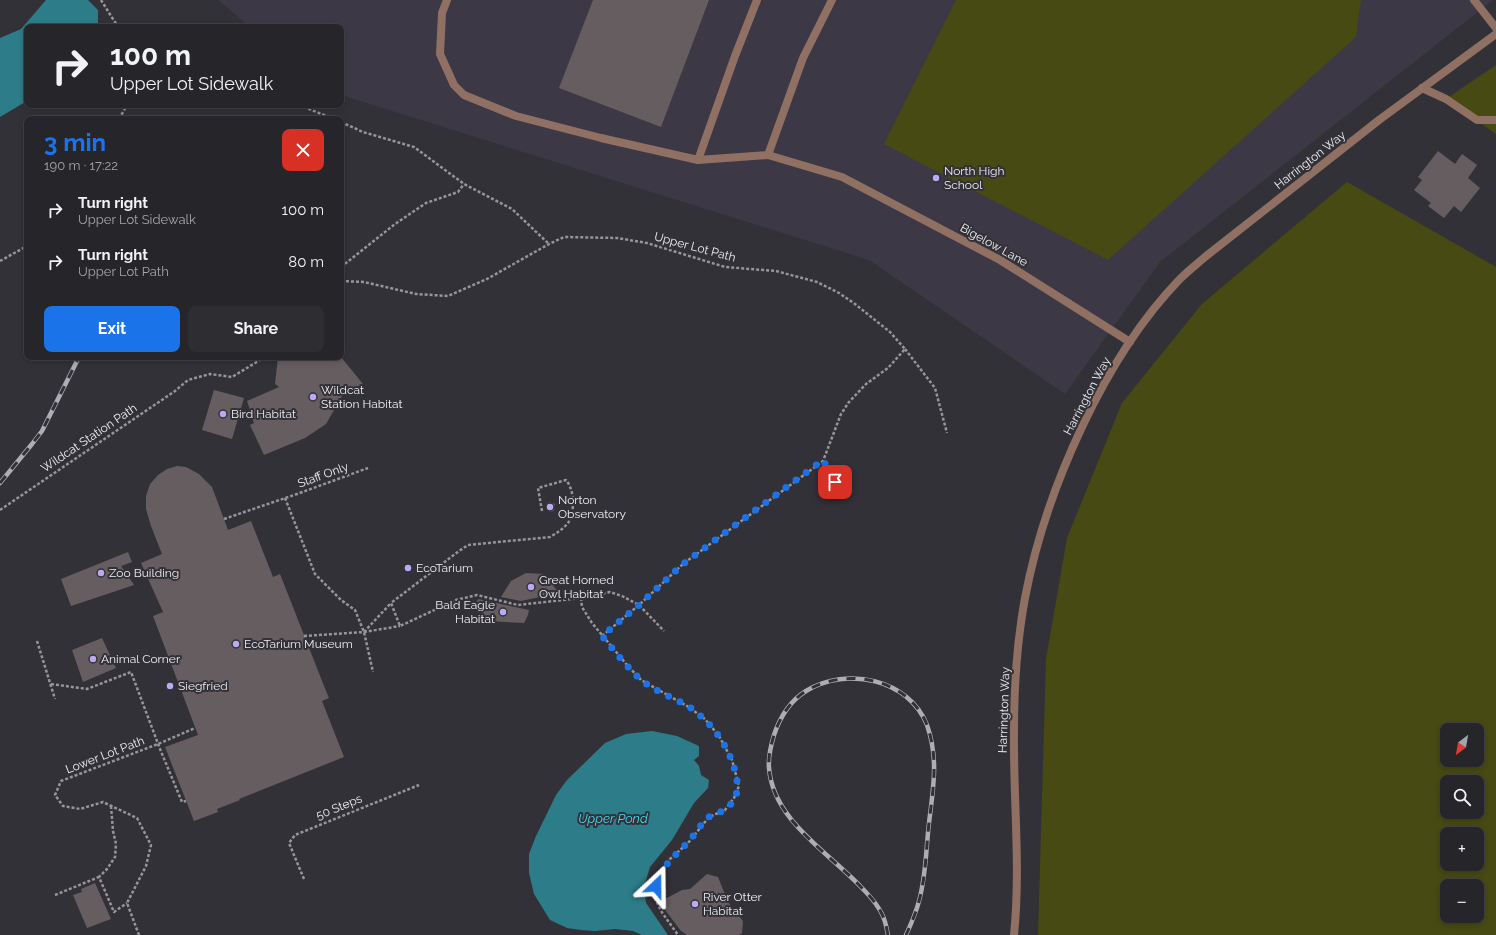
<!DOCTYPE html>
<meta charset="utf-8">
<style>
body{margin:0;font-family:Raleway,sans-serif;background:#2e2d32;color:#f1f3f6;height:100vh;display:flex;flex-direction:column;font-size:15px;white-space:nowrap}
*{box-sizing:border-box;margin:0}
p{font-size:13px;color:#a4a5a8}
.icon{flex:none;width:22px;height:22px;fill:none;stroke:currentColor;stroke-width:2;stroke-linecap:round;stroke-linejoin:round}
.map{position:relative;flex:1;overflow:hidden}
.drawer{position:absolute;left:24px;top:116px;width:320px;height:244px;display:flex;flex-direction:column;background:#26252a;border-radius:8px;box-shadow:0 2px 6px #0003,0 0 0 1px #424247}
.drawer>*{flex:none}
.hud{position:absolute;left:24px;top:24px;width:320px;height:84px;border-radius:8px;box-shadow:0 2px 6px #0003,0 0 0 1px #424247;background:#26252a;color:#f1f3f6;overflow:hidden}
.needle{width:26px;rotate:211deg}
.fabs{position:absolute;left:1440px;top:723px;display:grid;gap:8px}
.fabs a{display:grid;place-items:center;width:44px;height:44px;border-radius:8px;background:#26252a;box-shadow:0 2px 6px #0003,0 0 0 1px #424247;font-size:20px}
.pin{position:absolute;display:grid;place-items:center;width:34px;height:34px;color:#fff;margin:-17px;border-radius:8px;box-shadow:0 2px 6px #0006}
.me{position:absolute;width:44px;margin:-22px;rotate:23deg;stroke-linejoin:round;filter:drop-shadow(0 0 3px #0008)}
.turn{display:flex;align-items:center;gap:14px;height:84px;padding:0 20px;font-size:18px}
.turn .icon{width:52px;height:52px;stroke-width:2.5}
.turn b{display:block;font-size:28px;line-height:34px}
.round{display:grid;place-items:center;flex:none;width:42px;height:42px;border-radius:8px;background:#2e2d32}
.head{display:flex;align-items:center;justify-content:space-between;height:68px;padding:0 20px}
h1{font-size:24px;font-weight:700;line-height:30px;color:#1a73e8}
.cta{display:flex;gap:8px;margin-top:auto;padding:8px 20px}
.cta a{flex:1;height:46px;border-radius:8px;background:#1a73e8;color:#fff;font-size:16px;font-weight:700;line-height:46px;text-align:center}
.cta a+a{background:#2e2d32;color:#f1f3f6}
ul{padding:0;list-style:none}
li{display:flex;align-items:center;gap:12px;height:52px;padding:0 20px}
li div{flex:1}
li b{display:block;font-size:15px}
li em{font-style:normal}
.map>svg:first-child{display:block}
.built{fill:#3c3845}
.green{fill:#474a13;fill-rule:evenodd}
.water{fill:#2c7c89}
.building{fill:#665d60}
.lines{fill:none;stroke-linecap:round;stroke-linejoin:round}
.path{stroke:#96959a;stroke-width:2.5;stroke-dasharray:3 2;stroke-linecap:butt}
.service{stroke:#8f7063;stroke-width:8}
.tertiary{stroke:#8f7063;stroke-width:8}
.rail-casing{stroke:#aeadb3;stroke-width:4.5}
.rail{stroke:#333138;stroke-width:3;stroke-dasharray:9;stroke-linecap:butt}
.route{stroke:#1a73e8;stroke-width:7;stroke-dasharray:0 12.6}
.poi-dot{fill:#baaaf6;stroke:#333138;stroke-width:1.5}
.labels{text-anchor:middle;stroke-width:4;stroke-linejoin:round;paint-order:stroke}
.street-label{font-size:12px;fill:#eeedf2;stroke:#333138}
.poi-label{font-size:12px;fill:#eeedf2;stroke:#333138;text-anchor:start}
.water-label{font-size:13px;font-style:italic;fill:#42ddf3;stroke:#333138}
</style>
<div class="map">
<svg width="1496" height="935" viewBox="0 0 1496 935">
<rect width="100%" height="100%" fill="#333138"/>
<polygon class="built" points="218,0 1493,0 1160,262 1065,394 869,260 341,95 341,27 250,27"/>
<g class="green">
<polygon points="956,0 1361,0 1356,37 1108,260 884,144"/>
<polygon points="1496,65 1496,134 1446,99"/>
<path d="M1347 182 1496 267V935H1038L1046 659 1067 538 1122 403 1202 304ZM1447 730H1477V760H1447ZM1447 782H1477V812H1447ZM1447 834H1477V864H1447ZM1447 886H1477V916H1447Z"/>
</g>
<g class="water">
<polygon points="46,0 88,0 98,10 98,27 27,27 27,101 0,117 0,38 21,29"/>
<polygon points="652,731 677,736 699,746 699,756 694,760 699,766 701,775 709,780 708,788 694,803 672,840 650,867 644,887 646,903 668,935 642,935 633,931 615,929 595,931 581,930 567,928 550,920 534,894 529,873 529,854 536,836 556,795 567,780 605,743 626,734"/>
</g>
<g class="building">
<polygon points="593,0 709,0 661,127 559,88"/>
<polygon points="1438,151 1455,164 1462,154 1477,165 1468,178 1480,188 1461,212 1454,206 1444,218 1428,206 1431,203 1414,190 1422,180 1418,177"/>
<polygon points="278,357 341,357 363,384 342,396 326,424 305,438 264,455 250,425 254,423 247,401 279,387 275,384"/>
<polygon points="214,390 244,398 232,439 202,430"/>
<polygon points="177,466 186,467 199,474 212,487 228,530 251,521 273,577 280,574 326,691 329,698 322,701 344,757 239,799 240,800 217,809 218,812 194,821 165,747 198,735 153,616 163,612 141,563 162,554 151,526 146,509 146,496 150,484 158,475 167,469"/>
<polygon points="549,502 555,504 554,511 550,512 547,510 546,504"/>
<polygon points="128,552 132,562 121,566 134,585 71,606 61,579"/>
<polygon points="526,573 544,574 559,593 521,601 501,597 511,581"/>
<polygon points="478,599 529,610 528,615 524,623 487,621 474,608"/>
<polygon points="102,638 116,668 83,682 72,650"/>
<polygon points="707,874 718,877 728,902 743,921 742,933 739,935 687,935 681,931 662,906 660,902 663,900 682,890 690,889"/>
<polygon points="95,883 111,919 87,928 73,895 82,892 81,889"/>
</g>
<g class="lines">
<g class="path">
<polyline points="101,0 118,27"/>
<polyline points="299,105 334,119"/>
<polyline points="119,119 127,105"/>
<polyline points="341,122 363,132 414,147 464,184 512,209 549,244"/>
<polyline points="0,261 27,246"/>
<polyline points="341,267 395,224 426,203 458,192 464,184"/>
<polyline points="341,281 364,282 416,294 448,296 487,279 549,244 564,237 617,238 647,243 725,267 776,271 817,282 839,293 855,304 890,332 905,349 888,368 866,384 849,402 841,414 823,461"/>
<polyline points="905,349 935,388 947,433"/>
<polyline points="823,461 842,492"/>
<polyline points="285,498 315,574 341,600 355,610 364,632 373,672"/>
<polyline points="0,510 175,391 188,380 210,374 232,377 265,357"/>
<path d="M542 511 538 488 566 480C575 491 575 511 568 523 563 529 557 533 550 537L468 545 459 551 391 603 400 626 456 600 477 595 518 605 581 598 610 592 622 596 639 605 664 631"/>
<polyline points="224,519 297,494 368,468"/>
<polyline points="581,598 582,607 592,623 627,665 641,680 687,706 705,719 719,736 732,760 739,786 734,798 725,810 709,817 688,843 670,859 660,873 654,896 661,911 678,935"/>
<polyline points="364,632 391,603"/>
<polyline points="304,636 364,632 400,626"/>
<polyline points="602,636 639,605 683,564 823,461"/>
<polyline points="37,641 55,699"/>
<polyline points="51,684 87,689 131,672 160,749 182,802 186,801"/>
<polyline points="111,806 113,831 116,844 115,857 107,869 99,877 114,912 127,903"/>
<polyline points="304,879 289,843 295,835 419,785"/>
<polyline points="55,895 99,877"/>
<polyline points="139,935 127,903 146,866 151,845 137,818 103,802 80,809 63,806 55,795 61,781 158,744 195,728"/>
</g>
<g class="service">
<polyline points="447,0 442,13 440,54 454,85 464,95 516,116 601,138 698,160 768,155 803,58 832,0"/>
<polyline points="1474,0 1496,28"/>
<polyline points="1422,88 1446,99 1477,120 1496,120"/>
<polyline points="768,155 842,177 1000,260 1130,342"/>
<polyline points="698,160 735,56 757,0"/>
</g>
<path class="tertiary" d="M1014 935C1021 866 1013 798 1014 730 1014 686 1017 641 1025 598 1045 492 1104 357 1180 279 1188 271 1197 264 1205 257L1379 120 1496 34"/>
<defs>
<g id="rail">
<polyline points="0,483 32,444 42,431 79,357"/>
<path d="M888 935C887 930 886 924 884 919 880 907 870 896 861 887 828 852 773 820 769 768 768 757 771 745 774 735 780 717 790 701 806 691 847 666 909 679 927 725 939 759 933 789 929 823 926 849 926 876 919 901 916 913 911 924 906 935"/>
</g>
</defs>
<use href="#rail" class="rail-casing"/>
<use href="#rail" class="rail"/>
</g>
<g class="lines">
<path class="route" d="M656 886C663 863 673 859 688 842 695 835 701 823 709 817 714 813 721 813 726 809 739 798 739 786 735 771 728 744 710 721 688 706 672 697 654 691 640 679 626 666 614 650 602 636L639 605 683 564 823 460 835 482"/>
</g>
<g class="poi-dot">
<circle cx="936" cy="178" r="4"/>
<circle cx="313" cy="397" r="4"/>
<circle cx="223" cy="414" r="4"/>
<circle cx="550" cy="507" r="4"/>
<circle cx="408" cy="568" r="4"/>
<circle cx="101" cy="573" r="4"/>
<circle cx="531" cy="587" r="4"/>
<circle cx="503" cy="612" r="4"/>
<circle cx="236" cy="644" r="4"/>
<circle cx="93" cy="659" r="4"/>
<circle cx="170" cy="686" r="4"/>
<circle cx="695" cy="904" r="4"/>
</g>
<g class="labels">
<g class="street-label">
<text transform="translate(1310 160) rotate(-38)" y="4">Harrington Way</text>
<text transform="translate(994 245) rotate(29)" y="4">Bigelow Lane</text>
<text transform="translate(695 247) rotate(15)" y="4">Upper Lot Path</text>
<text transform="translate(1087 396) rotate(-62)" y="4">Harrington Way</text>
<text transform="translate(89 438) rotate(-34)" y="4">Wildcat Station Path</text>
<text transform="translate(323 475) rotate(-20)" y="4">Staff Only</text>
<text transform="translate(1004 710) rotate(-88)" y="4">Harrington Way</text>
<text transform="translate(105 755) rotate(-21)" y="4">Lower Lot Path</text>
<text transform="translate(339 807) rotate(-22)" y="4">50 Steps</text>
</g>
<g class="poi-label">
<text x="944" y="175">North High<tspan x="944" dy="14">School</tspan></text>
<text x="321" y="394">Wildcat<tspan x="321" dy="14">Station Habitat</tspan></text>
<text x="231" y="418">Bird Habitat</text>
<text x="558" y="504">Norton<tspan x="558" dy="14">Observatory</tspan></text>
<text x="416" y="572">EcoTarium</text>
<text x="109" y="577">Zoo Building</text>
<text x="539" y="584">Great Horned<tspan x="539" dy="14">Owl Habitat</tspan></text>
<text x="495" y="609" text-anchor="end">Bald Eagle<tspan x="495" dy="14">Habitat</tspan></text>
<text x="244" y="648">EcoTarium Museum</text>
<text x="101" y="663">Animal Corner</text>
<text x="178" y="690">Siegfried</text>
<text x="703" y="901">River Otter<tspan x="703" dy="14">Habitat</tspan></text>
</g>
<g class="water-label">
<text x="613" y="823">Upper Pond</text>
</g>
</g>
</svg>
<div class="fabs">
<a><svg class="needle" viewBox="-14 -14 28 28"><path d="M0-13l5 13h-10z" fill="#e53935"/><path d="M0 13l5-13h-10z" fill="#a4a5a8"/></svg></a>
<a><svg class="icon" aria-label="search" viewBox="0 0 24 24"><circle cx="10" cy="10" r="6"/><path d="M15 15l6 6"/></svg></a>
<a>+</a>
<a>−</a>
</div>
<div class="pin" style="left:835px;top:482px;background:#d93025"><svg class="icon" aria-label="arrive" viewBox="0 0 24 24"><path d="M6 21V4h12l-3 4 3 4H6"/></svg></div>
<svg class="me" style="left:656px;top:886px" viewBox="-20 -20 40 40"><path d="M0-17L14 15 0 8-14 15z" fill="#1a73e8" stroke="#fff" stroke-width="4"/></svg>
<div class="hud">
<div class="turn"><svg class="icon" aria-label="right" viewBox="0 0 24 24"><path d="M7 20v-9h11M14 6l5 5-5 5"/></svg><div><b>100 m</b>Upper Lot Sidewalk</div></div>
</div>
<section class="drawer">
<div class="head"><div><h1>3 min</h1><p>190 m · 17:22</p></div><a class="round" style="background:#d93025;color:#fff"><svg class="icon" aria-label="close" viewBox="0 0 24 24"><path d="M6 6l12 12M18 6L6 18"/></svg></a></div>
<ul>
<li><svg class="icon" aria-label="right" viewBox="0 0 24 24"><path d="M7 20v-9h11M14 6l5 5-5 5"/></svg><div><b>Turn right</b><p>Upper Lot Sidewalk</p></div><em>100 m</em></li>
<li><svg class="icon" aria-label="right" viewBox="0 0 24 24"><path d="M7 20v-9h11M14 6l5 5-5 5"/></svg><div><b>Turn right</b><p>Upper Lot Path</p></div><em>80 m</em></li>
</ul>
<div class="cta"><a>Exit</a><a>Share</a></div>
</section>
</div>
